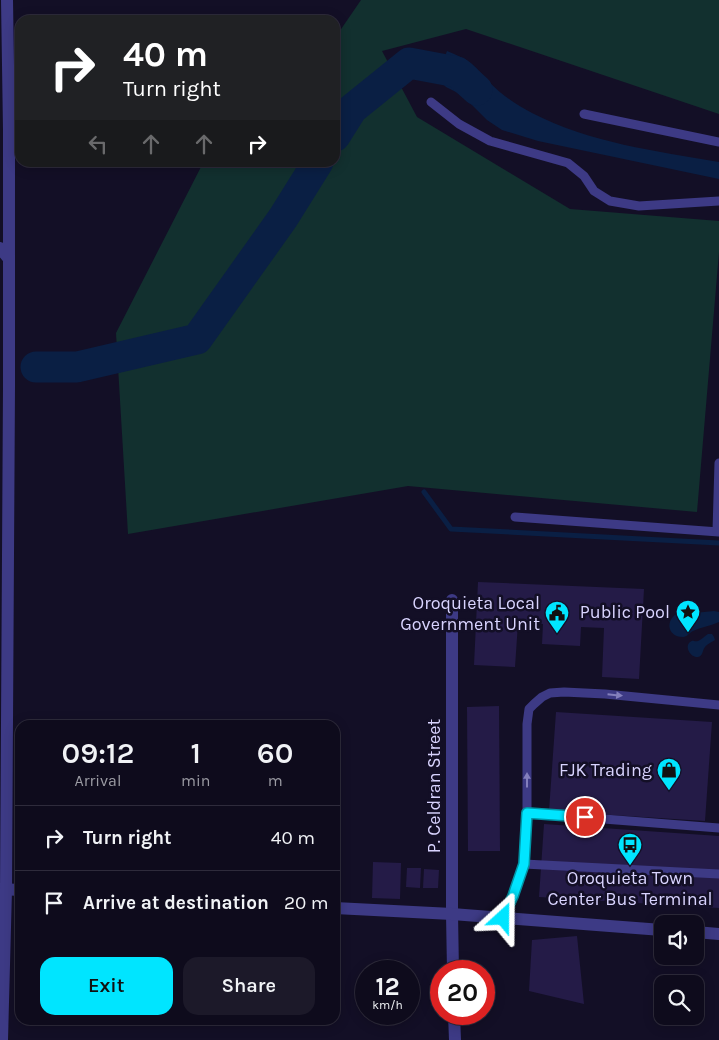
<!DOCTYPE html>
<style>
body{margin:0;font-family:Karla,sans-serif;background:#1c1929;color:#f1f3f6;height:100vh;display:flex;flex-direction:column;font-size:19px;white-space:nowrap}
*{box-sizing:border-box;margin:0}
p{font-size:16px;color:#9b9ba3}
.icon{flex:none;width:28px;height:28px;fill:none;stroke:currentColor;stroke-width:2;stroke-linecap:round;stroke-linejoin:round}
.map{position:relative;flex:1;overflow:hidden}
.side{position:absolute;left:15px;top:720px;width:325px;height:305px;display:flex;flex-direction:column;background:#0e0b1c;border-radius:15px;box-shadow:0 2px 12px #0003,0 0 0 1px #2e2b3b}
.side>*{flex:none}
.banner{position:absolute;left:15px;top:15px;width:325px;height:152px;border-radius:15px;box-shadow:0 2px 12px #0003,0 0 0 1px #2e2b3b;background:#202124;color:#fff;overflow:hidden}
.fabs{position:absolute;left:654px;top:915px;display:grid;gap:10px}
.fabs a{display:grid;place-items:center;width:50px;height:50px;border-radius:10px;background:#0e0b1c;box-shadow:0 2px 12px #0003,0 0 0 1px #2e2b3b;font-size:25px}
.speed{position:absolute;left:355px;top:960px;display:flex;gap:10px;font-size:25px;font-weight:700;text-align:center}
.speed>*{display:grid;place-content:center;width:65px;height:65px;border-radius:50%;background:#0e0b1c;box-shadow:0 2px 12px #0003,0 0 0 1px #2e2b3b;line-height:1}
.speed small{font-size:12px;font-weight:400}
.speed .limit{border:8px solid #d22;background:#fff;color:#111}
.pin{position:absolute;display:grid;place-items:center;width:42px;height:42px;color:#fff;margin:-21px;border:2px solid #fff;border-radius:50%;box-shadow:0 1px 5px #0007}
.me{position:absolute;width:55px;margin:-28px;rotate:24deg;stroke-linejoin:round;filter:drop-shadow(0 0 4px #0008)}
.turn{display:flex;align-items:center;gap:18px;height:105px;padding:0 25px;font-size:22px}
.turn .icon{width:65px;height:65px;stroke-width:2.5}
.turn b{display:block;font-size:35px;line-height:42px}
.lanes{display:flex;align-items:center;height:48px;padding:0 25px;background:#0003;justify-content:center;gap:25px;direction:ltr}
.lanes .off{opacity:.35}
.eta{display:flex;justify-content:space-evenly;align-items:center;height:85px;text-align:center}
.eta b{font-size:30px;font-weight:600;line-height:35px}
.button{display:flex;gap:10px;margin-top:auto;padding:10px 25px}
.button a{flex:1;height:58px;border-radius:15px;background:#00e5ff;color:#111;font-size:20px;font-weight:600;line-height:58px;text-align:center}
.button a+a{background:#1c1929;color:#f1f3f6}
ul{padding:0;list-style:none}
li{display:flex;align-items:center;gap:15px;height:65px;padding:0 25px;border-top:1px solid #2e2b3b}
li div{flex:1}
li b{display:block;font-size:19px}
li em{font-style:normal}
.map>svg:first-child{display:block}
.green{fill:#12302f}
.water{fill:#0a1f44}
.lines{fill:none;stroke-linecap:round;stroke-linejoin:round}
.stream{stroke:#0a1f44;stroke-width:5}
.river{stroke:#0a1f44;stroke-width:31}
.building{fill:#241b47}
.service{stroke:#3d3a85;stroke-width:9}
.minor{stroke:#3d3a85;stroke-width:12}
.tertiary{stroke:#3d3a85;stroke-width:12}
.oneway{fill:#837fbc}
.route-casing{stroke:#0095a6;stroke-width:12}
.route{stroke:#00e5ff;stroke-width:9}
.labels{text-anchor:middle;stroke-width:5;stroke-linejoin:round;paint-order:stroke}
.poi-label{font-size:18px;fill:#d9d4ff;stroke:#130f26;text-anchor:end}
.street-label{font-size:18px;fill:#d9d4ff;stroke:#130f26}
</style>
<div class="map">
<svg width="719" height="1040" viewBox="0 0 719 1040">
<rect width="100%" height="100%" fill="#130f26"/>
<polygon class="green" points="361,0 719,0 719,114 466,29 382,51 417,117 570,209 719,221 719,252 697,512 408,486 128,534 116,333 203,163 335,162 335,38"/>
<g class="water">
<path d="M447 51C454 54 462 57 468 61 476 66 482 75 489 82 502 95 516 105 532 113 590 143 656 151 719 162V179L538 141 502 130 487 120 466 99 456 92 446 87 437 78Z"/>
<path d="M714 611 719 612V622C711 626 701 627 693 631 689 633 687 637 683 637 669 637 665 623 675 615Z"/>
<path d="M708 634H712L714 637 715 640C712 642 707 644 705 647 702 651 703 656 698 657 691 658 684 647 690 642 694 639 693 642 698 641 701 640 705 636 708 634Z"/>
</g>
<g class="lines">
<polyline class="stream" points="424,492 451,529 719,543"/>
<g class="river">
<polyline points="335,136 352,109 409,63 457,72 477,90"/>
<polyline points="36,367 77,367 197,339 283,218 318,162"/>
</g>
</g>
<g class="building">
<polygon points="478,582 644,589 639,679 602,677 604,628 581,627 580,646 542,644 543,624 518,623 515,667 474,665"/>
<polygon points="499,706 500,851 468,851 467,707"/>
<polygon points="556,712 712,722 705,821 549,811"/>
<polygon points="544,824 719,836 719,908 539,897"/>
<polygon points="373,862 401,863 400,899 372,898"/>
<polygon points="407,868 421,868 420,888 406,887"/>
<polygon points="424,869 439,870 438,888 423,888"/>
<polygon points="577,936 584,1004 529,991 532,940"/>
</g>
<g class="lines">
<g class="service">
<polyline points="431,102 459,124 490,141 568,163 584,176 594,191 610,201 639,206 719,201"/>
<polyline points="584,114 719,142"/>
<polyline points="515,517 719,532"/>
<polyline points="717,531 719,463"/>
<polyline points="527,813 719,828"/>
<polyline points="524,864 719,874"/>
<polyline points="503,918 513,896 524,864 527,813 527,724 529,709 534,704 542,697 550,693 564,692 605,694 719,705"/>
</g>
<g class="minor">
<polyline points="0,248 9,259"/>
<polyline points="452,600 452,914 453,971"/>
<polyline points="0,889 20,890"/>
<polyline points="335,908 452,914 662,930"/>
<polyline points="695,932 719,934"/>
<polyline points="454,1014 455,1040"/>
</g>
<polyline class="tertiary" points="2,1040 6,890 9,387 9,130 7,0"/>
</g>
<defs><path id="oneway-solid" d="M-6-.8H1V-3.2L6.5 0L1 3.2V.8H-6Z" transform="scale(1.25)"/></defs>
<g class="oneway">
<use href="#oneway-solid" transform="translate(615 695) rotate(6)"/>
<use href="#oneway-solid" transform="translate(527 780) rotate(-90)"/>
</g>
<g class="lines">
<defs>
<polyline id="route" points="503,918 513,896 524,864 527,813 585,817"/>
</defs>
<use href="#route" class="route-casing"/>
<use href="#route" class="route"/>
</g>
<defs>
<symbol id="sight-pin" viewBox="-11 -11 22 30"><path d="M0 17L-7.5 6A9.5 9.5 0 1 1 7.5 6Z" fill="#00e5ff" stroke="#130f26"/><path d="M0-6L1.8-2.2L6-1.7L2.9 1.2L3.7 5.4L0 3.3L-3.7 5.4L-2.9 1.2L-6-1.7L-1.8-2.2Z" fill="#111"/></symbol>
<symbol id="civic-pin" viewBox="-11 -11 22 30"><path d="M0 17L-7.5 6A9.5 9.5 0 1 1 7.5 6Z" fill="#00e5ff" stroke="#130f26"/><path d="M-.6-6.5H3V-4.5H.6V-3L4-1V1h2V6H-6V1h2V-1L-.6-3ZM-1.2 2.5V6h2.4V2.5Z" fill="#111"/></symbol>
<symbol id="shop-pin" viewBox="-11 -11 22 30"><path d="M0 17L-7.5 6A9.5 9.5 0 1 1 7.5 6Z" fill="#00e5ff" stroke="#130f26"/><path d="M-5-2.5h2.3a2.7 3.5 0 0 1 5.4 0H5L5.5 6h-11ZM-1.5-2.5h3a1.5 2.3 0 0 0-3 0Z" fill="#111"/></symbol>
<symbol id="bus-pin" viewBox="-11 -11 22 30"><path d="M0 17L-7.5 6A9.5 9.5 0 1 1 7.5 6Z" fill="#00e5ff" stroke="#130f26"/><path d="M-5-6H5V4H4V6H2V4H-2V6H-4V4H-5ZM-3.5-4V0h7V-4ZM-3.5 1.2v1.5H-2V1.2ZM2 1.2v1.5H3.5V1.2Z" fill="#111"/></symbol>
</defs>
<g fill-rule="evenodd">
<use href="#sight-pin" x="674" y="598" width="28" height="38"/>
<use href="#civic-pin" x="543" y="599" width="28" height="38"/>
<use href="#shop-pin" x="655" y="756" width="28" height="38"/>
<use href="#bus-pin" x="616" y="831" width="28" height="38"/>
</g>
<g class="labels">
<g class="poi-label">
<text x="540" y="609">Oroquieta Local<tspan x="540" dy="21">Government Unit</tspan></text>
<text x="670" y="618">Public Pool</text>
<text x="652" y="776">FJK Trading</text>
<text x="630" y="884" text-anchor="middle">Oroquieta Town<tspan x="630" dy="21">Center Bus Terminal</tspan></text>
</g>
<g class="street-label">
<text transform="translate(434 786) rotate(-90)" y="6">P. Celdran Street</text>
</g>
</g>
</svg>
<div class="fabs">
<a><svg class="icon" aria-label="sound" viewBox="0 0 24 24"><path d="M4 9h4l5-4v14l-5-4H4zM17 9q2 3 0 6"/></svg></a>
<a><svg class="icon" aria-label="search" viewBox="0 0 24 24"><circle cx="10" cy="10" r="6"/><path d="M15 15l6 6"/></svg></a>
</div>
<div class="speed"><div>12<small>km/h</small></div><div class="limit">20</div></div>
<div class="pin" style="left:585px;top:817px;background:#d93025"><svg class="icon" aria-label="arrive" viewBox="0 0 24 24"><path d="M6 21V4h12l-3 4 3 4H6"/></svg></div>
<svg class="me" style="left:503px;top:918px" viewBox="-20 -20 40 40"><path d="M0-17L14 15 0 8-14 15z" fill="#00e5ff" stroke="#fff" stroke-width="4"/></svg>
<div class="banner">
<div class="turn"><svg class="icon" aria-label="right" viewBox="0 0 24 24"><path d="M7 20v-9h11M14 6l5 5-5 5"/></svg><div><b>40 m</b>Turn right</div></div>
<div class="lanes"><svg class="icon off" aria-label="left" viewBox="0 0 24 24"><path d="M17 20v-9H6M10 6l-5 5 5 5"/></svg><svg class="icon off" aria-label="ahead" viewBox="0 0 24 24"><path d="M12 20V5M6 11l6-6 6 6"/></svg><svg class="icon off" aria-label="ahead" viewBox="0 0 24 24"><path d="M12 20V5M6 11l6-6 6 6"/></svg><svg class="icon" aria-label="right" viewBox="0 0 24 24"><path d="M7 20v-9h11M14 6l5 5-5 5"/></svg></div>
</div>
<section class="side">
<div class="eta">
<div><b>09:12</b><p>Arrival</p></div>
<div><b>1</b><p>min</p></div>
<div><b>60</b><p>m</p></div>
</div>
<ul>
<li><svg class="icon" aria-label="right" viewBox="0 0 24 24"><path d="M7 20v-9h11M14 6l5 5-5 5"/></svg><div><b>Turn right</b></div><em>40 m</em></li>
<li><svg class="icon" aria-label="arrive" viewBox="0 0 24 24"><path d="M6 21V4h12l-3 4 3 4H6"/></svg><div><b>Arrive at destination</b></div><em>20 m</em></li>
</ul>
<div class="button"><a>Exit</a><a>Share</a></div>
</section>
</div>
